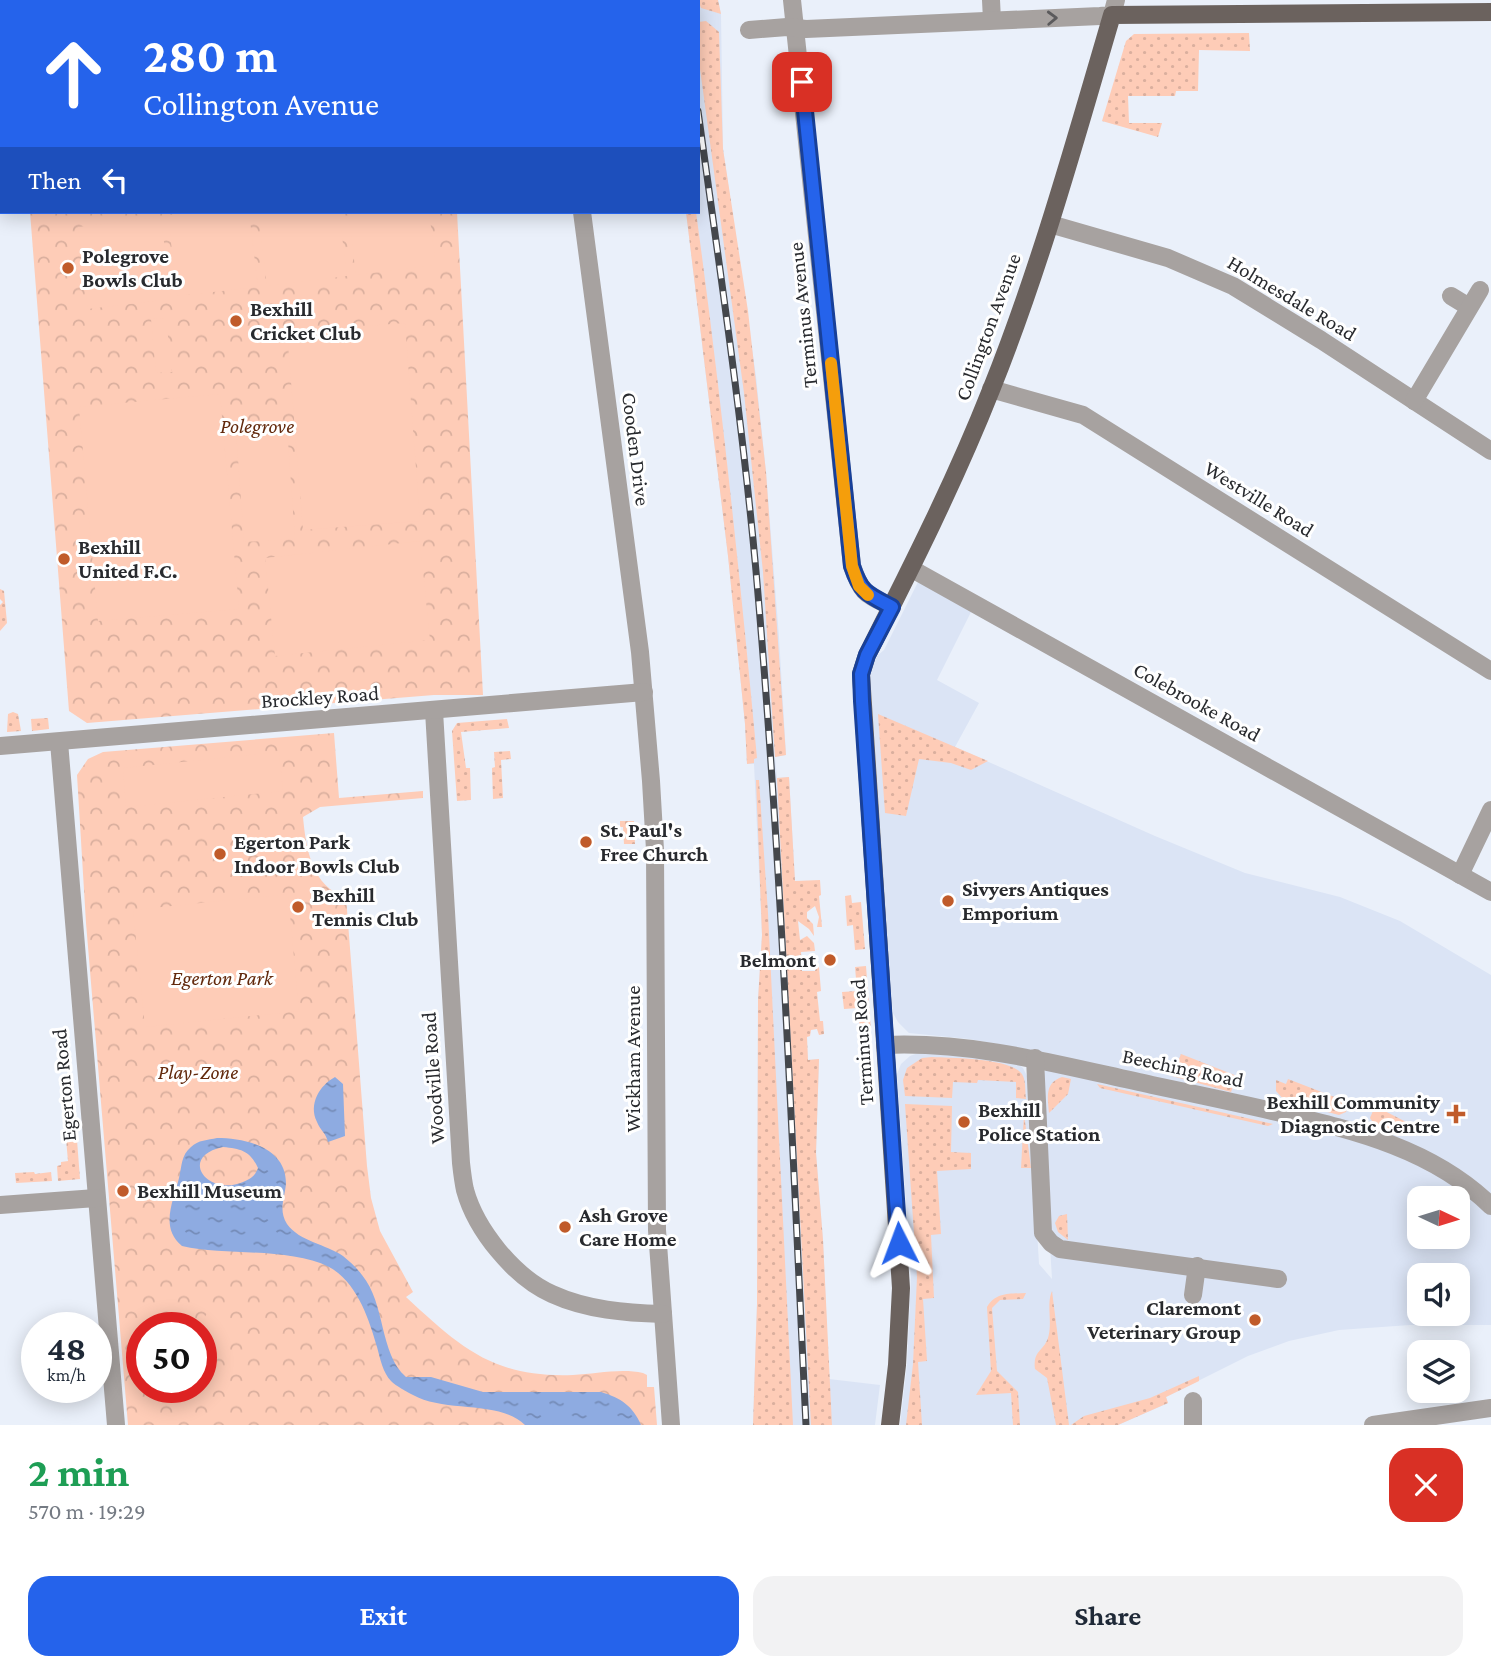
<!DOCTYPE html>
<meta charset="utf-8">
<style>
body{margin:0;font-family:"Crimson Pro",serif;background:#f2f2f3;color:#1f2937;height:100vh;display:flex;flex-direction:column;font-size:26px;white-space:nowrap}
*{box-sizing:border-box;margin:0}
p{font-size:23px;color:#747a83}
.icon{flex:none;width:38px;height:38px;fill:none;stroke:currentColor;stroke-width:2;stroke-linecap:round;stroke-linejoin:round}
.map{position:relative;height:1425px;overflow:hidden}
.sheet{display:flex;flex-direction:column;background:#fff;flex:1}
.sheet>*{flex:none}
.guide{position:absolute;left:0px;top:0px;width:700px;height:214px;box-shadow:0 4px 18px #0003;background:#2563eb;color:#fff;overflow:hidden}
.needle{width:46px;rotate:94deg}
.fabs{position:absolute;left:1407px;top:1186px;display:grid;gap:14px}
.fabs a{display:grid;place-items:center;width:63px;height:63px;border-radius:14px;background:#fff;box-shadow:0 4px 18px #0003;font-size:35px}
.speed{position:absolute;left:21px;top:1312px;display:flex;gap:14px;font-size:35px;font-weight:700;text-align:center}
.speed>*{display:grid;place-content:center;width:91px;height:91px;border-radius:50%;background:#fff;box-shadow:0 4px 18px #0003;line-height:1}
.speed small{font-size:18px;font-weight:400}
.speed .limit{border:10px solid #d22;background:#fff;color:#111}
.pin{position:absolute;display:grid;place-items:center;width:60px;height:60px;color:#fff;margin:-30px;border-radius:14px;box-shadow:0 4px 10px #0006}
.me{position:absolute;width:77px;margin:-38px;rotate:357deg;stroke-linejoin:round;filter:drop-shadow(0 0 5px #0008)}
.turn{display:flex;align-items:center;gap:24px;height:147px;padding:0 28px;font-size:32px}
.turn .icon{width:91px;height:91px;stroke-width:2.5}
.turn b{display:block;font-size:49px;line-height:60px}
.then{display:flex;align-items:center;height:66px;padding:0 28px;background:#0003;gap:14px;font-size:26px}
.round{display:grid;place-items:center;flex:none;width:74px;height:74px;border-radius:21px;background:#f2f2f3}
.headline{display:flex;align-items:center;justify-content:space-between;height:119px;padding:0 28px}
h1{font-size:42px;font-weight:700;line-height:52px;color:#1e9e55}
.action{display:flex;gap:14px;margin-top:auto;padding:14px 28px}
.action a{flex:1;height:80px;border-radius:21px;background:#2563eb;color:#fff;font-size:28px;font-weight:700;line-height:80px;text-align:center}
.action a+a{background:#f2f2f3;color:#1f2937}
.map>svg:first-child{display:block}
.built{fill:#dbe4f5;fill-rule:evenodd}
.grass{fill:url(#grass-dots)}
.park{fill:url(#park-crowns);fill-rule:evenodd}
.pitch{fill:#feccb7}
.water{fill:url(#water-ripples);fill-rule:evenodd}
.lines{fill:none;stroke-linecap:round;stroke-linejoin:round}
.minor{stroke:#a7a2a0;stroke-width:18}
.major{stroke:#6b625e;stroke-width:18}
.rail-casing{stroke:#44474c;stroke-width:7}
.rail{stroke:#fff;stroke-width:4.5;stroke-dasharray:13;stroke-linecap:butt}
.oneway{stroke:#5b5a5c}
.route-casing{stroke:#184099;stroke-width:18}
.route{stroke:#2563eb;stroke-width:12}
.slow{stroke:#f59e0b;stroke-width:12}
.poi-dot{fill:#c05b2a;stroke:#fff;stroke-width:2.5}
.labels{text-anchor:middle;stroke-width:6;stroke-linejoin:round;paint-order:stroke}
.poi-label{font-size:21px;font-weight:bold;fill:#282a2e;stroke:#fff;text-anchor:start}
.street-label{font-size:21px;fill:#282a2e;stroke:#fff}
.park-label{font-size:21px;font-style:italic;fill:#62290c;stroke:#fff}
</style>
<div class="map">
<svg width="1491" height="1425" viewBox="0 0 1491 1425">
<defs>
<pattern id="grass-dots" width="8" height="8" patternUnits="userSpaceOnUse" patternTransform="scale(1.75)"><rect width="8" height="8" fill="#feccb7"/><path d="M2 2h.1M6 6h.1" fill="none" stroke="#daaf9e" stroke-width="1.8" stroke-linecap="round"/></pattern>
<pattern id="park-crowns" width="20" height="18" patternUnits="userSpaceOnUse" patternTransform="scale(1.75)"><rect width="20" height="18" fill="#feccb7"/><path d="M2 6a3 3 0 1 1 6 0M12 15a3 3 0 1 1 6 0" fill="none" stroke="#daaf9e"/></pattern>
<pattern id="water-ripples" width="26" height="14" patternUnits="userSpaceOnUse" patternTransform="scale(1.75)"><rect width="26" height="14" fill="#8eabe1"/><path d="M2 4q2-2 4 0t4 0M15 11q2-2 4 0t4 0" fill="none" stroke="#748bb7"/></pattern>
</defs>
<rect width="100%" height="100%" fill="#eaf0fa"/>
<g class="built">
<polygon points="639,0 718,0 721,14 723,149 756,376 766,472 779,637 786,755 775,757 777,778 789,777 795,882 793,882 808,1060 819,1059 816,1153 823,1240 829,1379 880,1385 875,1425 753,1425 757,1304 758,1000 762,935 754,764 747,764 745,724 728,556 686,212 698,212 698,2"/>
<path d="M918 582 971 612 937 680 979 703 955 747 1155 836 1245 873 1340 897 1400 921 1491 975V1325H1410L1339 1330 1289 1341 1248 1356 1166 1397 1168 1403 1118 1425H900L907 1364 911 1277 897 1074 901 1064 910 1056 921 1052 1015 1061 1023 1068 1028 1078 1039 1264 1052 1279 1041 1092 1048 1053 969 1039 909 1033 898 1022 893 1013 884 914 870 672 877 656 884 650ZM1419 1199H1458V1237H1419ZM1419 1276H1458V1314H1419Z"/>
</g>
<g class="grass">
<polygon points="698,0 718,0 721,14 701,8"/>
<polygon points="706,21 719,32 723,149 748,311 766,472 786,755 775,757 763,572 744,393 698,54 698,22"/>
<polygon points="1249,33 1250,51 1199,50 1198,91 1176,91 1175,96 1128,96 1129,123 1162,123 1158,137 1102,121 1126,41 1134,34"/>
<path d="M686 212H696C721 394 740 576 757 758L754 759V763L747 764 745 724 728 556Z"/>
<polygon points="0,589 4,591 7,623 0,631 0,605 3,602 0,599"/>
<polygon points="13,712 18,714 21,731 7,732 8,714"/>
<polygon points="878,714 988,761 971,770 951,763 919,759 906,816 885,813"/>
<polygon points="48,718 49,729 32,731 31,719"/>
<polygon points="507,719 509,728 461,732 466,768 470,768 471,800 457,801 452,731 457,723"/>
<polygon points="510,751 511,759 501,760 503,798 493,799 492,768 495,767 494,752"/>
<polygon points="789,777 795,881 820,880 821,895 819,896 822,927 817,927 819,917 815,906 807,912 807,918 813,924 814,936 809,929 798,921 800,940 807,936 814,943 815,951 801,952 802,971 815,971 816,967 819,967 821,991 817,992 820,1021 823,1021 824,1034 819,1035 817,1029 811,1030 810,1036 807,1037 808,1060 819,1059 816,1153 823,1240 832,1425 811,1425 777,778"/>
<polygon points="756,780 759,780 768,913 793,1425 753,1425 757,1304 758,1000 762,935"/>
<polygon points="620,821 634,821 635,844 624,844 623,827 620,827"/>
<polygon points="851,895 852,903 861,902 865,949 855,950 853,925 847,926 845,896"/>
<polygon points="866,966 871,1031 860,1031 858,1008 844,1009 842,992 857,991 855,967"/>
<polygon points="1181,1054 1237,1076 1231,1092 1172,1076"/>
<path d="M932 1057C951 1058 1016 1058 1023 1076 1026 1082 1025 1092 1026 1099L1016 1098V1082L978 1080 977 1083 953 1082 952 1098 905 1096 903 1080 907 1068 922 1058Z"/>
<path d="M1062 1077 1071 1079 1068 1094 1049 1113C1048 1098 1044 1083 1062 1077Z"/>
<polygon points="1288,1079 1350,1103 1346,1112 1339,1115 1285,1101 1276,1091 1276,1080 1286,1084"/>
<polygon points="1097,1084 1273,1124 1268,1126 1100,1088"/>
<polygon points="905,1104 952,1106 951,1152 971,1153 971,1169 937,1171 941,1234 931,1235 934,1298 923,1299 927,1361 918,1362 922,1425 906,1425 913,1364 917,1277"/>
<polygon points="1375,1106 1408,1123 1402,1135 1398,1136 1374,1124 1370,1118"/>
<polygon points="1024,1114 1031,1168 1021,1168"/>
<polygon points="76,1127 80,1179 58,1181 57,1166 61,1165 61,1162 68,1161 65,1128"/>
<polygon points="34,1172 35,1174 51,1172 52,1181 16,1183 15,1173"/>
<polygon points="1067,1214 1068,1240 1058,1232 1055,1223 1059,1216"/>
<path d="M1052 1291 1069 1425H1056L1047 1378 1035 1369C1033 1350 1043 1352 1048 1338 1053 1323 1046 1304 1052 1291Z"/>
<path d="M1026 1293 1023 1299 1000 1300 992 1308 997 1371 1018 1392 1020 1425H1013L1011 1393 976 1395 991 1371 987 1307C996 1292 1010 1294 1026 1293Z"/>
<polygon points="1199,1376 1199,1381 1166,1397 1168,1403 1118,1425 1071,1425 1084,1416 1150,1398"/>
</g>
<g class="park">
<polygon points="30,212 457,212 483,695 434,695 87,723 69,711"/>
<path d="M334 733 339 798 423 791V798L320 807 303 817C306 849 312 887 346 897L367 1166 371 1198 380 1231 413 1292 406 1297C461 1348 494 1378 573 1375 595 1374 621 1368 643 1373L647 1375V1387H654L657 1425H128L86 923 77 775 88 759 103 752ZM142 1328H201V1388H142Z"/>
</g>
<g class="pitch">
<polygon points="198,212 249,212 258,287 177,296 168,215"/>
<polygon points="258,212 339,212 347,276 267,286"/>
<polygon points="348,212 429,212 436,265 356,275"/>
<polygon points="161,217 171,299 88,309 78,227"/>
<polygon points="166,318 172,372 156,373 151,319"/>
<polygon points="405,323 420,521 303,530 287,332"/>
<polygon points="220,394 239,609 98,621 79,407"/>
<polygon points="287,427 295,539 244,542 236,431"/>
<polygon points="420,541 430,640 275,656 265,558"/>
<polygon points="279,752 283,791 126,807 123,768"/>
<polygon points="288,894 299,1011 145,1027 133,910"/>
<polygon points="215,1309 234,1325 220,1341 200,1324 208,1312 210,1314"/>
</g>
<g class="water">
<path d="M335 1077 343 1084 345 1136 328 1142C326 1133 320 1130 317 1122 308 1104 320 1085 335 1077Z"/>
<path d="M217 1138C245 1138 286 1147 286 1183 285 1198 278 1210 287 1224 300 1242 326 1244 343 1256 349 1261 357 1268 362 1275 386 1304 379 1353 406 1377H431L483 1392H601C621 1398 633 1406 641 1425H525C500 1400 445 1413 413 1395 407 1392 396 1386 391 1381 383 1373 380 1358 377 1347 369 1319 357 1282 329 1267 289 1247 225 1256 182 1246 159 1227 174 1200 179 1178 182 1166 181 1155 191 1147 198 1140 208 1140 217 1138ZM223 1147C242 1149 250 1151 258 1168 255 1176 251 1179 243 1182 208 1197 177 1157 223 1147Z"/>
</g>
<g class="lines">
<g class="minor">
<polyline points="75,0 75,2"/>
<polyline points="325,0 325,2"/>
<path d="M792 0 852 566C862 595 866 594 892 607"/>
<polyline points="991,0 992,20"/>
<polyline points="749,30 787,27 806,29 1100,16 1112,15 1116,0"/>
<polyline points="582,212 640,652 651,781 655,850 657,1230 671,1425"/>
<polyline points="1050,224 1168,258 1233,286 1321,340 1491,451"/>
<polyline points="1451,296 1469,307"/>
<polyline points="991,389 1083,415 1491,671"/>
<polyline points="1414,401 1480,290"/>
<polyline points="912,569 1491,892"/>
<path d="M434 711 461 1163C462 1172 463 1181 465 1190 476 1230 514 1277 552 1294 587 1310 626 1313 663 1314"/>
<polyline points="59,742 116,1425"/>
<polyline points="0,746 644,692"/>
<polyline points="1460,875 1491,810"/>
<path d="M885 1045C976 1041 1064 1066 1152 1085 1195 1094 1238 1103 1281 1113 1357 1131 1434 1150 1491 1206"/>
<polyline points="1035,1058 1043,1233 1051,1243 1060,1249 1278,1279"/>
<polyline points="0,1205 96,1198"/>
<polyline points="1193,1295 1197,1266"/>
<polyline points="1193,1425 1193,1401"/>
<polyline points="1373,1425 1491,1408"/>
</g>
<g class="major">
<polyline points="547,0 547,2"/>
<polyline points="0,104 2,104"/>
<path d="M890 1425 897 1365 901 1288 861 674 867 655C911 568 955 481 991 390 1040 268 1075 141 1112 15L1491 12"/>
</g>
<defs>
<g id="rail">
<polyline points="681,0 682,2"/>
<path d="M698 111C719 264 742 417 756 571 781 855 792 1140 806 1425"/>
</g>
</defs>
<use href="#rail" class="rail-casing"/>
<use href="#rail" class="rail"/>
</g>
<defs><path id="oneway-chevron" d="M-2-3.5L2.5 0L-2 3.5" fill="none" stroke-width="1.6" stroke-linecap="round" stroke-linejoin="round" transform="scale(1.75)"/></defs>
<use class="oneway" href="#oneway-chevron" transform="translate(1052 18) rotate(-2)"/>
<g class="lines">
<defs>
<path id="route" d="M802 82 852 566C861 593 867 594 892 607L867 655 861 674 862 701 899 1243"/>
</defs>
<use href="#route" class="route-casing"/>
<use href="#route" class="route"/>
<polyline class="slow" points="831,363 852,566 859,586 868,595"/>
</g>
<g class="poi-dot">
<circle cx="68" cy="268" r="7"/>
<circle cx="236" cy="321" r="7"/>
<circle cx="64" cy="559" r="7"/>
<circle cx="586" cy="842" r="7"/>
<circle cx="220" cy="854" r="7"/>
<circle cx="948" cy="901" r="7"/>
<circle cx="298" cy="907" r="7"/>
<circle cx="830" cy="960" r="7"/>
<path d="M1452.5 1103.5h7v7h7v7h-7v7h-7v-7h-7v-7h7z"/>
<circle cx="964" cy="1122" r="7"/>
<circle cx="123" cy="1191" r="7"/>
<circle cx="565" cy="1227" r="7"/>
<circle cx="1255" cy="1320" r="7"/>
</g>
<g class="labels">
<g class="poi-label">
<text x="82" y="263">Polegrove<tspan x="82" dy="24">Bowls Club</tspan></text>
<text x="250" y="316">Bexhill<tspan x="250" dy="24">Cricket Club</tspan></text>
<text x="78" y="554">Bexhill<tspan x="78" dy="24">United F.C.</tspan></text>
<text x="600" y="837">St. Paul's<tspan x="600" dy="24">Free Church</tspan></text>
<text x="234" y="849">Egerton Park<tspan x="234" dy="24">Indoor Bowls Club</tspan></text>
<text x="962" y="896">Sivyers Antiques<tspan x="962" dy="24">Emporium</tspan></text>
<text x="312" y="902">Bexhill<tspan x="312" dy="24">Tennis Club</tspan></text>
<text x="816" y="967" text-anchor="end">Belmont</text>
<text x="1440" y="1109" text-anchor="end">Bexhill Community<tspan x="1440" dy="24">Diagnostic Centre</tspan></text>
<text x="978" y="1117">Bexhill<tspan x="978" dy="24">Police Station</tspan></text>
<text x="137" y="1198">Bexhill Museum</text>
<text x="579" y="1222">Ash Grove<tspan x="579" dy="24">Care Home</tspan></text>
<text x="1241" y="1315" text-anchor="end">Claremont<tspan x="1241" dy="24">Veterinary Group</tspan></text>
</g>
<g class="street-label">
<text transform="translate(1292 298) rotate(31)" y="7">Holmesdale Road</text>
<text transform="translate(803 315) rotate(-96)" y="7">Terminus Avenue</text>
<text transform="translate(988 327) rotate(-70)" y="7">Collington Avenue</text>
<text transform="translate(636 449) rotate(83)" y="7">Cooden Drive</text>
<text transform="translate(1259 499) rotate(32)" y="7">Westville Road</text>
<text transform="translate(320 697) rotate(-4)" y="7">Brockley Road</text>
<text transform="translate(1197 702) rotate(29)" y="7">Colebrooke Road</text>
<text transform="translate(862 1042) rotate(-94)" y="7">Terminus Road</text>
<text transform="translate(633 1059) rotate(-90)" y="7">Wickham Avenue</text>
<text transform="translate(1183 1068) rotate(12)" y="7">Beeching Road</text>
<text transform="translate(433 1078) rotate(-94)" y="7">Woodville Road</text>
<text transform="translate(64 1085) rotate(-95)" y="7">Egerton Road</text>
</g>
<g class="park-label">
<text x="257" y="433">Polegrove</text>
<text x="222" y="985">Egerton Park</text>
<text x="198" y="1079">Play-Zone</text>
</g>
</g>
</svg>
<div class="fabs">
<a><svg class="needle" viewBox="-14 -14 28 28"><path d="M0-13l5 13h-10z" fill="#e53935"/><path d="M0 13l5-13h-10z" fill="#747a83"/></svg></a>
<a><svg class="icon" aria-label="sound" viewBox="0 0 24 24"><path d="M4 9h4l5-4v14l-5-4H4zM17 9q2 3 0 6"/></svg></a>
<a><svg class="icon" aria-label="layers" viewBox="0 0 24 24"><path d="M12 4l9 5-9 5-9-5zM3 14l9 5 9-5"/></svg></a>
</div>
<div class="speed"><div>48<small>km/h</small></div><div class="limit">50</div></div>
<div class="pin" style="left:802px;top:82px;background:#d93025"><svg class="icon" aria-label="arrive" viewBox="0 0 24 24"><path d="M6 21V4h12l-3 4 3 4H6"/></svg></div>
<svg class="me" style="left:899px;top:1243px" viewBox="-20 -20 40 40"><path d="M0-17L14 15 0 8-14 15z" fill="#2563eb" stroke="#fff" stroke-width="4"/></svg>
<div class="guide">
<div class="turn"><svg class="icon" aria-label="ahead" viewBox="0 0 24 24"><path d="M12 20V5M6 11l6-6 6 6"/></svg><div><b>280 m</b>Collington Avenue</div></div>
<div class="then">Then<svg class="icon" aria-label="left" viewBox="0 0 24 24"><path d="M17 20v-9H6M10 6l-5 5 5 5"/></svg></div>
</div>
</div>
<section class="sheet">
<div class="headline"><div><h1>2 min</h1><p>570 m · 19:29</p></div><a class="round" style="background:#d93025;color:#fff"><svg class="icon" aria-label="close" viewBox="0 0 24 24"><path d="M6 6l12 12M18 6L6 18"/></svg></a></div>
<div class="action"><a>Exit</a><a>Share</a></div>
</section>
